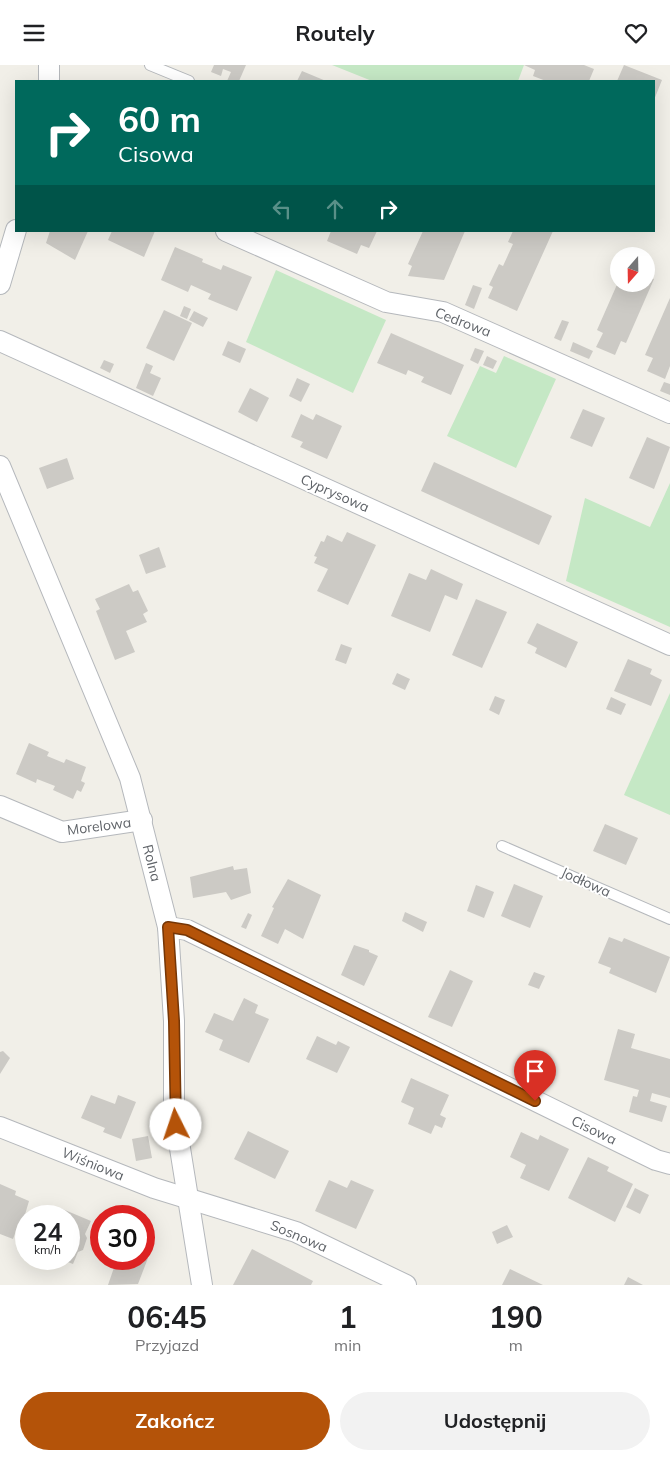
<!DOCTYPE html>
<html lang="pl">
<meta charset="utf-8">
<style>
body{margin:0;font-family:Mulish,sans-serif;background:#f2f2f2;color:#202124;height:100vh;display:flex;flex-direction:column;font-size:19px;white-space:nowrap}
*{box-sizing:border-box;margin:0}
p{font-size:16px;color:#757577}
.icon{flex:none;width:28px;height:28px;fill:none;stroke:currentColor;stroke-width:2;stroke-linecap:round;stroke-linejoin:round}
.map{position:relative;height:1220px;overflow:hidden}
.details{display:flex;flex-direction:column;background:#fff;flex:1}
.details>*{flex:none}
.guide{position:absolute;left:15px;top:15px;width:640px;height:152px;border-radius:0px;box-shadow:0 5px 20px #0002;background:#00695c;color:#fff;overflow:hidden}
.needle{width:32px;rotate:200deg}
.fabs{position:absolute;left:610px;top:182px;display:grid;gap:10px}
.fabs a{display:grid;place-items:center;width:45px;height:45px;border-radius:50%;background:#fff;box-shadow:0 5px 20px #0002;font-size:25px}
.speed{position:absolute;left:15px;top:1140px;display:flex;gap:10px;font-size:25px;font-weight:700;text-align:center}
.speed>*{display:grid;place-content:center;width:65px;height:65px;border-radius:50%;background:#fff;box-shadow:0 5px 20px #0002;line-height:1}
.speed small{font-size:12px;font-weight:400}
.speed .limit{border:8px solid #d22;background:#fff;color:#111}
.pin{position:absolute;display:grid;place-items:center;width:42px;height:42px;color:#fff;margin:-51px -21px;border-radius:50% 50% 50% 0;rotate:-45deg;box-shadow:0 0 5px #0007}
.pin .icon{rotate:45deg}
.me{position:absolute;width:55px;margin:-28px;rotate:356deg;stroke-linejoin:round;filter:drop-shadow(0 0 4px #0008)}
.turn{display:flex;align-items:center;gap:18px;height:105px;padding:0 20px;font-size:22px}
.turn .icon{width:65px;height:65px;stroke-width:2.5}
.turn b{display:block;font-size:35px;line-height:42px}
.lanes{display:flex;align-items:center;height:48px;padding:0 20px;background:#0003;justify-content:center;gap:25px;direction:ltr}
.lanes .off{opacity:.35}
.eta{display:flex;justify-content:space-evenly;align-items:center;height:85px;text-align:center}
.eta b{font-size:30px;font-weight:700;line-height:35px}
.action{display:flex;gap:10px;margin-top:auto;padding:10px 20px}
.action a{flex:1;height:58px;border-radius:30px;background:#b45309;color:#fff;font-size:20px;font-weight:700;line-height:58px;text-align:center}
.action a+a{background:#f2f2f2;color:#202124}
header{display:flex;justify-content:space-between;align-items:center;height:65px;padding:0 20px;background:#fff;font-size:22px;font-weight:700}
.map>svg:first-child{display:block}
.green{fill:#c5e8c5}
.building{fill:#cccac5}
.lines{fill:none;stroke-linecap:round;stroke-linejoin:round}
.lane-casing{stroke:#b5b8bc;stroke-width:12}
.street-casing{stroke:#b5b8bc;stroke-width:22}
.lane{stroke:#fff;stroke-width:10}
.street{stroke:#fff;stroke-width:20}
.route-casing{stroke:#753606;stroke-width:12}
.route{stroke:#b45309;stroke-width:9}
.labels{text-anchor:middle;stroke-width:4;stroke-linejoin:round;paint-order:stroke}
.street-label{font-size:14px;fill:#5f6368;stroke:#fff}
</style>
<header><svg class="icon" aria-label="menu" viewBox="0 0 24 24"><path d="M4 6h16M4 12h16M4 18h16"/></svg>Routely<svg class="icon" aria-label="heart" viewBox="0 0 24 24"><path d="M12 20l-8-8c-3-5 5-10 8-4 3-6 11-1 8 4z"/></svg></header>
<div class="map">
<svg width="670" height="1220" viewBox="0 0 670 1220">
<rect width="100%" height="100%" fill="#f1efe8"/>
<g class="green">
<polygon points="332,0 524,0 518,16 372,16"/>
<polygon points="276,205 386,255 353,328 246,277"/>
<polygon points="504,291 556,314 516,403 447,371 480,301 496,308"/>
<polygon points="670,418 670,562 566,516 585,433 650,462"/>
<polygon points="670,628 670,750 624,730"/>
</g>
<g class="building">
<polygon points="214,0 246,0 239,16 227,16 231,7 223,4 221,11 211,7"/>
<polygon points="524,0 584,0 594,4 589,16 546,16 533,11 535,5"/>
<polygon points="624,0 662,15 654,35 654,16 617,16"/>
<polygon points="302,6 326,16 297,16"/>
<polygon points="50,166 88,166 75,195 46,178"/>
<polygon points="112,166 155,166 144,192 108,175"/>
<polygon points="331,166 377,166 369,183 361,180 357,189 327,176"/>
<polygon points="423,166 465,166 444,215 408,211 412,201 408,199"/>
<polygon points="513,166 553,166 517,246 488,233 493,222 489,220 499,199 503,201 513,179 508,177"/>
<polygon points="175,182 203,194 202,197 221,205 223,200 252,212 237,246 208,234 211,229 191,220 188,227 161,215"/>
<polygon points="646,211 654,214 626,278 621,276 615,290 596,282 603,268 597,265 619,215 619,219 646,219"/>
<polygon points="473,220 482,223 474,244 465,240"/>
<polygon points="670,233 670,301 665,314 647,306 653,293 645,290"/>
<polygon points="184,241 191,244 187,254 180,251"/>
<polygon points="164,245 192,258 174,296 146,283"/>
<polygon points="194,246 208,253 203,262 189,255"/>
<polygon points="562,255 569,257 561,276 554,273"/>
<polygon points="391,268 464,300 451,330 421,317 424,312 408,305 406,310 377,298"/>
<polygon points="228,276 246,284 240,298 222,290"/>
<polygon points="573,277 593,286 589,294 570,286"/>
<polygon points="475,283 484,286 478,299 470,295"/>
<polygon points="487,291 497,296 493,304 483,300"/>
<polygon points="104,295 114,299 110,308 100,303"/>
<polygon points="146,298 153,301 150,308 161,313 153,331 136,323"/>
<polygon points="297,313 310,319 301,337 289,331"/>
<polygon points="664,317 670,319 670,330 660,326"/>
<polygon points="250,323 269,333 257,357 238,347"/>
<polygon points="583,344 605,353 592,382 570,373"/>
<polygon points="301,349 313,355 316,349 342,361 327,394 300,382 303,377 291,372"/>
<polygon points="647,372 670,382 654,424 629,413"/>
<polygon points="67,393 74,414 47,424 39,403"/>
<polygon points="434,397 552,451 539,480 421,426"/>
<polygon points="347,467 376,480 348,540 317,526 328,504 314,498 317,492 314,491 321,476 324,477 327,470 342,477"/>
<polygon points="159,482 166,502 146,509 139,490"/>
<polygon points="431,504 463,519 457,535 445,530 430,567 391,551 409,508 426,515"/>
<polygon points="129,519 133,527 138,525 148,546 143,549 147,557 126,566 135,587 115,595 96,546 100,544 95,534"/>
<polygon points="476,534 507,547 482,603 452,590"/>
<polygon points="537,558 578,577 566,603 535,588 537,583 527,578"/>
<polygon points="341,579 352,583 346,599 335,595"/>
<polygon points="628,594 652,604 650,609 662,615 651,641 614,626"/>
<polygon points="397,608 410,614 405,625 392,619"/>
<polygon points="495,631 505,635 499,650 489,645"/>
<polygon points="611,632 626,639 621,650 606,644"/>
<polygon points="29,678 49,687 47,691 64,698 66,694 86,702 81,716 85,718 81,727 77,725 73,734 53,725 55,721 37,714 36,718 16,709"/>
<polygon points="605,759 638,773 626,800 593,786"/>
<polygon points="233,801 234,805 247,803 251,828 231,835 226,827 193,833 190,812"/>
<polygon points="288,814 321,830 303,874 285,864 278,879 261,871 274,843 272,842"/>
<polygon points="514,819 543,831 530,863 501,851"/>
<polygon points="476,820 494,827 484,853 467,846"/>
<polygon points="405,847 427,857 423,867 402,856"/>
<polygon points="248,848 252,850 246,864 241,862"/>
<polygon points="609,872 622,877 624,873 670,892 656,928 609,908 611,903 598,898"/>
<polygon points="354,880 369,885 369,887 378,891 364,921 341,910"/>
<polygon points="450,905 473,916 452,962 428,952"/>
<polygon points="534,907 545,911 539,924 528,920"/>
<polygon points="244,933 258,940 255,948 269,954 249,998 219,985 223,975 205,967 214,948 233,956"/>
<polygon points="618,964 635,969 631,983 670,994 670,1033 652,1028 650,1036 667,1041 662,1057 629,1047 633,1031 637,1032 639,1025 604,1015"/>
<polygon points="317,971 336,980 338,976 350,982 337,1008 306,994"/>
<polygon points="3,986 10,993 0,1009 0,987"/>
<polygon points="411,1013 449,1030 440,1050 446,1053 442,1063 435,1060 431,1069 408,1059 414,1043 401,1037"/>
<polygon points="91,1030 115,1039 118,1030 136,1037 121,1074 103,1067 105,1063 81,1053"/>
<polygon points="248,1066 289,1086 275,1114 234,1094"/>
<polygon points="521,1067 538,1075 540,1070 569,1084 549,1126 520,1113 526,1100 510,1092"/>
<polygon points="148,1071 152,1093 136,1096 132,1074"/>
<polygon points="588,1092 609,1102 607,1106 633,1119 615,1157 568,1133"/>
<polygon points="329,1115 347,1123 351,1115 374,1125 356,1164 315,1146"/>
<polygon points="0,1119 16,1126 15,1130 29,1136 21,1163 17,1163 13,1174 0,1169"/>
<polygon points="635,1123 649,1130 640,1149 626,1142"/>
<polygon points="60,1143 91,1156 85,1169 87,1173 83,1185 78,1187 73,1199 60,1194 69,1194 69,1151 57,1151"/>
<polygon points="507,1160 513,1172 497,1179 492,1167"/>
<polygon points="252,1184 313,1216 311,1220 233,1220"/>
<polygon points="144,1191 148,1193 138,1219 108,1220 117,1194 144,1194"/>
<polygon points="510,1204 543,1220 502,1220"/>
<polygon points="628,1212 643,1220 624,1220"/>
</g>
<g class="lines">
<defs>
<g id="lane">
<polyline points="150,0 189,16"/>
<polyline points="502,781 670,854"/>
</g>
<g id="street">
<polyline points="49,16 49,0"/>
<polyline points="226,166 386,237 443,247 670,348"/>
<polyline points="0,219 16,165"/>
<polyline points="0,276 670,580"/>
<polyline points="0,401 130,713 168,862 174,956 174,1046 202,1220"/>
<polyline points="0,741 62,767 142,755"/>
<polyline points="168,862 187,865 656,1095 670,1099"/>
<polyline points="0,1062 154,1123 296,1167 406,1220"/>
</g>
</defs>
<use href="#lane" class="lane-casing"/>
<use href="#street" class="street-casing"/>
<use href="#lane" class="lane"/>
<use href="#street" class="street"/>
</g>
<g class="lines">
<defs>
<polyline id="route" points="176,1060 174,956 168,862 187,865 535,1036"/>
</defs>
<use href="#route" class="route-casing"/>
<use href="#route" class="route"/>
</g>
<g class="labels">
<g class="street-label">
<text transform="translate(463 257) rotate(21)" y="5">Cedrowa</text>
<text transform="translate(335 428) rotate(24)" y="5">Cyprysowa</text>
<text transform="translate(99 761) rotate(-7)" y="5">Morelowa</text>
<text transform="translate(152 798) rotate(76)" y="5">Rolna</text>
<text transform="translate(586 817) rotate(24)" y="5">Jodłowa</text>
<text transform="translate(594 1065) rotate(26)" y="5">Cisowa</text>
<text transform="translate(93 1099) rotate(22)" y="5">Wiśniowa</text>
<text transform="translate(299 1171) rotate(23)" y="5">Sosnowa</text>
</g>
</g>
</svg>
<div class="fabs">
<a><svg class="needle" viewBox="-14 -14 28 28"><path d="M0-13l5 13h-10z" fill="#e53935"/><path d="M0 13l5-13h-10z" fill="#757577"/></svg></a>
</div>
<div class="speed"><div>24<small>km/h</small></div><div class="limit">30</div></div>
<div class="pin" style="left:535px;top:1036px;background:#d93025"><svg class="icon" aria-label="arrive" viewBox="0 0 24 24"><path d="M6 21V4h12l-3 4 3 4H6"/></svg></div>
<svg class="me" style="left:176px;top:1060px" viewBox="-20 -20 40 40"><circle r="19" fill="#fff"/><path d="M0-13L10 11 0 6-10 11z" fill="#b45309"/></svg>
<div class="guide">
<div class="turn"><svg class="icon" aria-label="right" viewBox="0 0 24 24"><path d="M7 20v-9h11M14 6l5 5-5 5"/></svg><div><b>60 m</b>Cisowa</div></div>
<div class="lanes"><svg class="icon off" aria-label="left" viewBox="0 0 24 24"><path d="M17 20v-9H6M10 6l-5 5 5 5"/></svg><svg class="icon off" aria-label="ahead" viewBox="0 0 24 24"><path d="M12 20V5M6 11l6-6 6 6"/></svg><svg class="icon" aria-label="right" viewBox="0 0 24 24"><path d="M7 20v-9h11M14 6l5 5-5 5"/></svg></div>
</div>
</div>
<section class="details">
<div class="eta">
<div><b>06:45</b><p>Przyjazd</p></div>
<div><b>1</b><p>min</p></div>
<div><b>190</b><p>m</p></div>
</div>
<div class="action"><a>Zakończ</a><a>Udostępnij</a></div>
</section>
